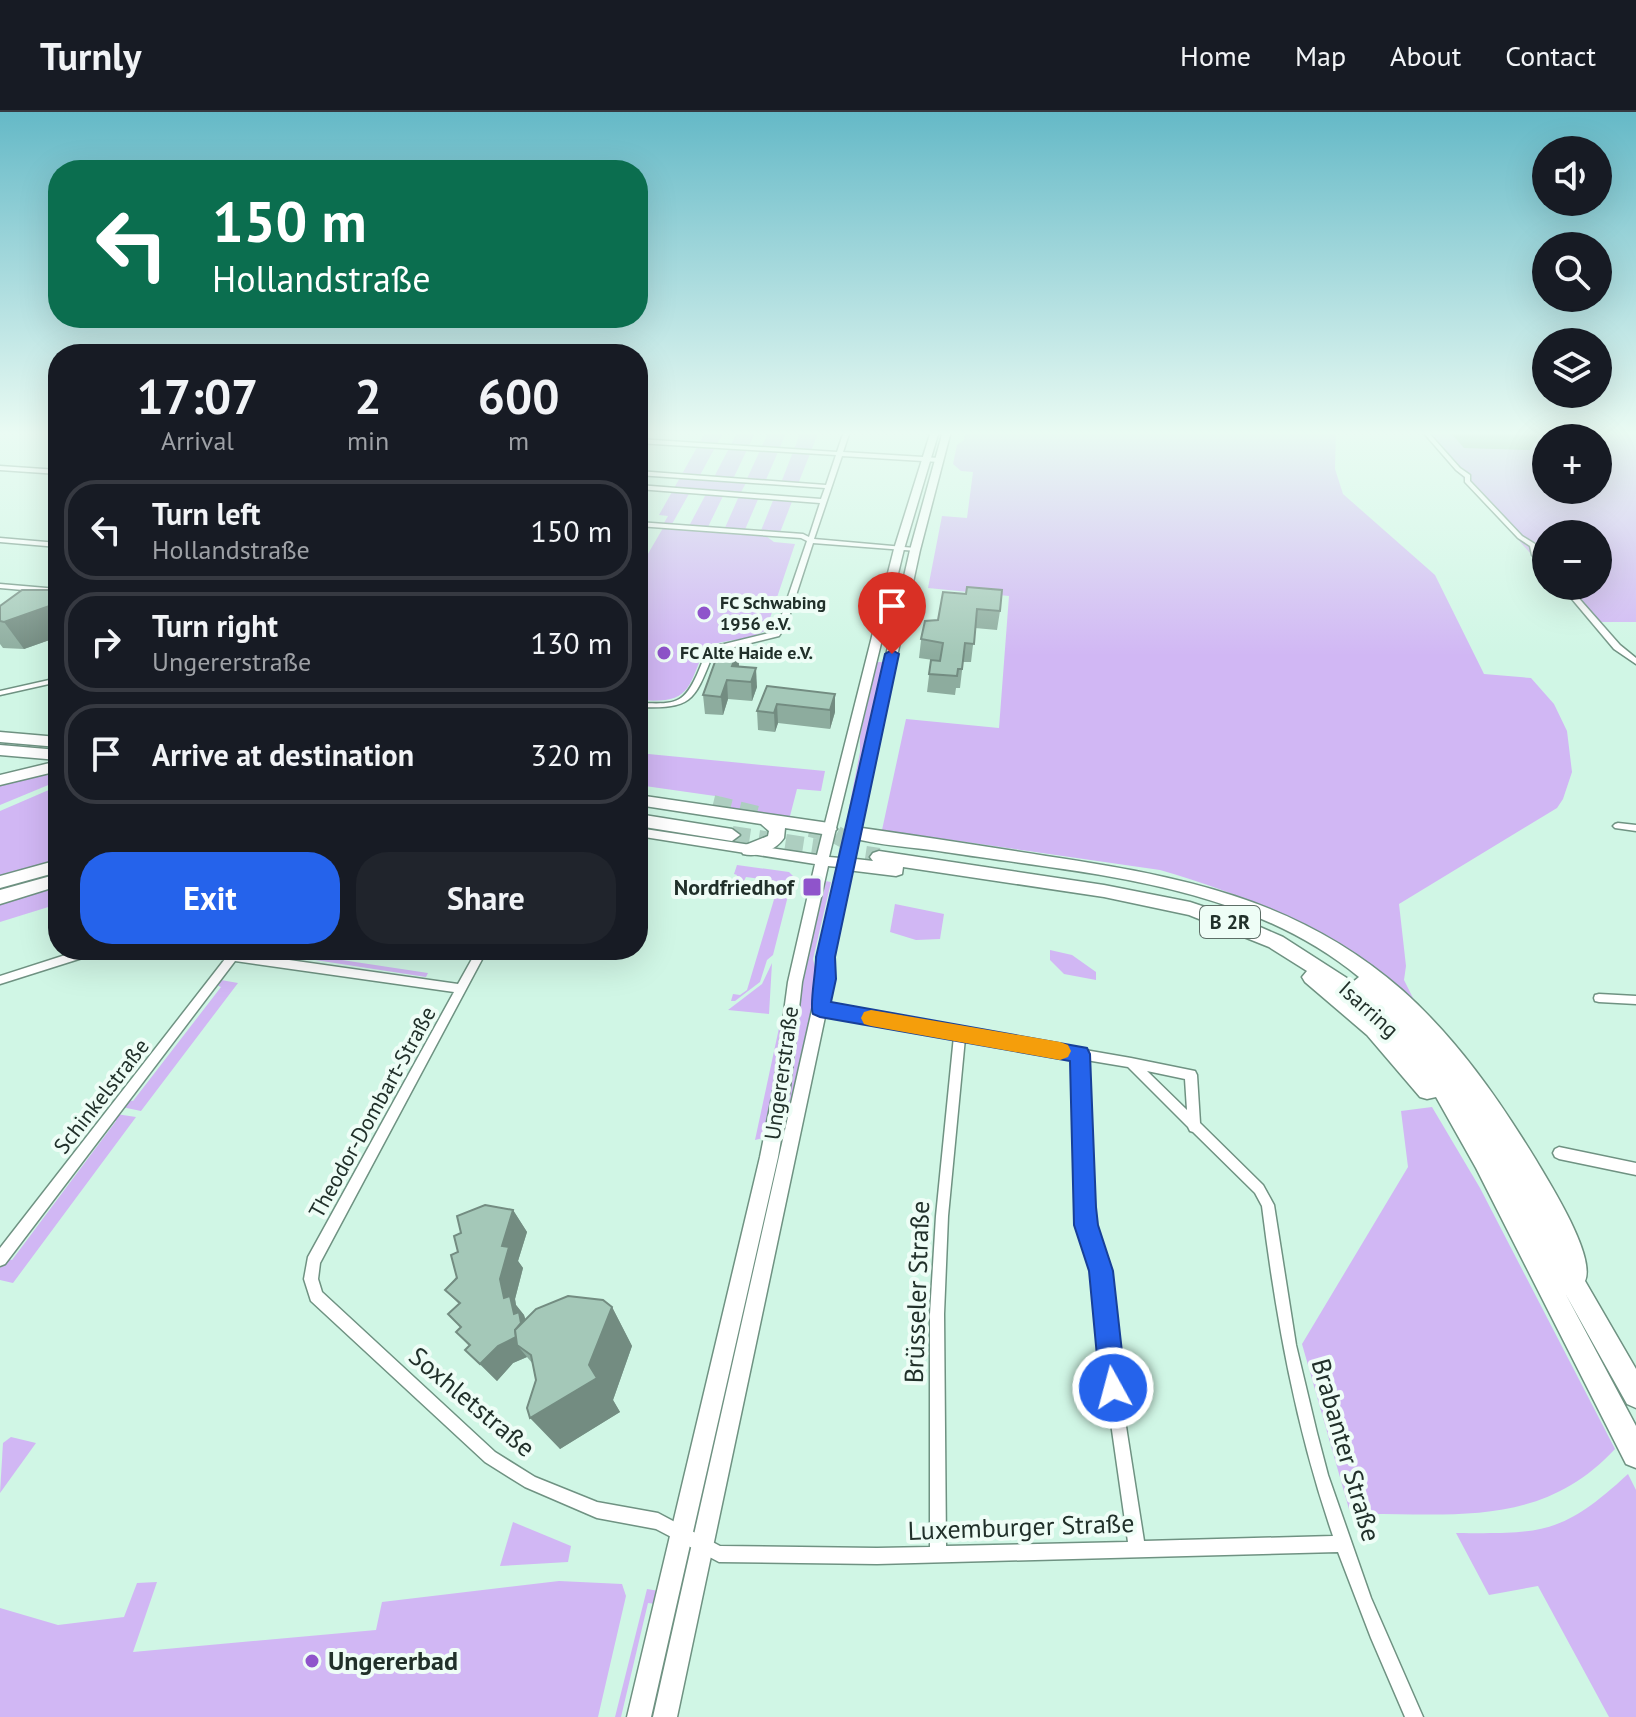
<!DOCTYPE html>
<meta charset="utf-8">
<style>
body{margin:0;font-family:"PT Sans",sans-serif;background:#20242c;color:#f1f3f6;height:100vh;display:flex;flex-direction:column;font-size:30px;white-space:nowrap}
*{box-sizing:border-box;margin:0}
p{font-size:26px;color:#9ea1a6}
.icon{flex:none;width:44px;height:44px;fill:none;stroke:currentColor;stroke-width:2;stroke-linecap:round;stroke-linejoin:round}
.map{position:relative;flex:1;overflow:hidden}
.side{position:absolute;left:48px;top:232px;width:600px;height:616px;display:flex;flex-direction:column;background:#171b24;border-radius:32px;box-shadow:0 8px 32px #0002}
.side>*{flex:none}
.banner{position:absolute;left:48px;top:48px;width:600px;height:168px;border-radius:32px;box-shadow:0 8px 32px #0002;background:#0b6e4f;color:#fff;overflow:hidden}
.tools{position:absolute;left:1532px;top:24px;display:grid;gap:16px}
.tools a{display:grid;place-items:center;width:80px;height:80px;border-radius:50%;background:#171b24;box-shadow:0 8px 32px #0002;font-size:40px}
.pin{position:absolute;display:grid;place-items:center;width:68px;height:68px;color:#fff;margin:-82px -34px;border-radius:50% 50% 50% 0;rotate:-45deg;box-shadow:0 0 8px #0007}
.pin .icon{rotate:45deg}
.me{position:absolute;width:88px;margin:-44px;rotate:353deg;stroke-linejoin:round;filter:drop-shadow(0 0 6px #0008)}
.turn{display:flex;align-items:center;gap:28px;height:168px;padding:0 32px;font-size:36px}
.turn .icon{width:104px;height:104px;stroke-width:2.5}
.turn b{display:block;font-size:56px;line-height:68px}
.eta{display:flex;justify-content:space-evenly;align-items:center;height:136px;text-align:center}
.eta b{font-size:48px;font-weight:800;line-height:56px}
.cta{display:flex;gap:16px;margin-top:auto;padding:16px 32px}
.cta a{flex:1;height:92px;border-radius:32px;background:#2563eb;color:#fff;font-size:32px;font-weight:800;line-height:92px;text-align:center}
.cta a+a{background:#20242c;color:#f1f3f6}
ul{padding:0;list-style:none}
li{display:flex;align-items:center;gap:24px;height:100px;margin:0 16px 12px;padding:0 16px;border:4px solid #363941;border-radius:32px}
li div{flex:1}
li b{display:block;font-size:30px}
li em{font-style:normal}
header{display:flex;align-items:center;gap:48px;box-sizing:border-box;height:112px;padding:0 40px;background:#171b24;border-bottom:2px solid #363941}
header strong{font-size:38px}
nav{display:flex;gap:44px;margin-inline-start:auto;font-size:28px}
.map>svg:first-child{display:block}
.green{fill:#d1b7f4;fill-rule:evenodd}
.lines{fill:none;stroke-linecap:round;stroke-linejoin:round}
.highway-tunnel{stroke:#adcec0;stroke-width:18;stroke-dasharray:18 9;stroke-linecap:butt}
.street-casing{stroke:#6f9282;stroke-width:3}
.secondary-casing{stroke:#6f9282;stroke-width:3}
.highway-casing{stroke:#6f9282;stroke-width:3}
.street{fill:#fff;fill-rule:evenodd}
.secondary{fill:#fff;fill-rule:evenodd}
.highway{fill:#fff;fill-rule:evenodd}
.wall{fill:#8dac9e}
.shaded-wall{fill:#738c81}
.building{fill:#a4c8b8;stroke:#738c81;stroke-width:2}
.route{fill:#2563eb;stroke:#184099;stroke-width:2}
.slow{fill:#f59e0b}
.poi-dot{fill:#8f54cb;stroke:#eefdf6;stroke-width:3}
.labels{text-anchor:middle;stroke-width:8;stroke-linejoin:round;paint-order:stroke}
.far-poi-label{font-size:18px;font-weight:bold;fill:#21302a;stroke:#eefdf6;text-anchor:start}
.shield{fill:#eefdf6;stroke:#5e6e67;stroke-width:2}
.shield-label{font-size:20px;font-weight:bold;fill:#21302a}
.poi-label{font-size:22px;font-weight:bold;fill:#21302a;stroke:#eefdf6;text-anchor:end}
.street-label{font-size:22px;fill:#21302a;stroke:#eefdf6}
.near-street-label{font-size:26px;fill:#21302a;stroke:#eefdf6}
.near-poi-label{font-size:26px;font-weight:bold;fill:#21302a;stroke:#eefdf6;text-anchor:start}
</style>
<header>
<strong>Turnly</strong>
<nav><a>Home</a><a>Map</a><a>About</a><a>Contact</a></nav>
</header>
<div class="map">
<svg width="1636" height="1605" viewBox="0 0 1636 1605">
<rect width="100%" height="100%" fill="#d0f6e5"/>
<g class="green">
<polygon points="702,319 724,319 699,365 713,367 738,319 756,319 733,367 746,369 769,319 787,319 765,370 747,369 740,382 759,385 744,420 724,418 739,384 724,382 707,417 688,416 706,382 690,380 672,412 664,411 668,404 659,403 705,321"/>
<polygon points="801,319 819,319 798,372 781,371"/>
<path d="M966 319H1336L1335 357 1343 382 1435 463 1484 562 1531 566 1554 592 1567 619 1572 660 1563 687 1557 696 1399 792 1406 854 1404 868 1414 888C1332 820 1262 788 1160 758L882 718 906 607 999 616 1009 484 928 476 942 404 967 406 973 360 961 359 953 352 957 333 964 328Z"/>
<path d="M1421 319H1636V510H1592L1559 474H1598V422H1546V459ZM1546 326H1598V378H1546Z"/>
<polygon points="774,386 793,387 779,423 760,421"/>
<path d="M663 416 766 424 774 430 795 432 766 518C749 530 723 526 705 536 687 578 691 592 638 588V459Z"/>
<polygon points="877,550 884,550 847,706 860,640 860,624"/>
<polygon points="638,641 825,659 821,679 797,677 790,704 805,707 804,709 717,697 722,685 638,673"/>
<polygon points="58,657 58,669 0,693 0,671"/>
<polygon points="58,674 58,752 0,768 0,699"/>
<polygon points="737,753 789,760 793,764 773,843 767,848 760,870 735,889 731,889 733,882 740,883 747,878 778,774 776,769 746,765 744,769 736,768 737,763 734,762"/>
<polygon points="825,769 831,770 813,847 819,871 709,1365 703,1364 801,871"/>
<polygon points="58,774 58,792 0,810 0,791"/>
<polygon points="895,792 944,802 940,827 916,828 890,820"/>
<polygon points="1050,838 1072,843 1096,860 1096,868 1064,862 1050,848"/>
<polygon points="289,840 428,861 426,865 289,844 280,846"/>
<polygon points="772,851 769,902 728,898 762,872"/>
<polygon points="221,868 238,871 141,999 122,995 128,988 133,989 221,875 217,873"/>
<polygon points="779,916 785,917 767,1025 755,1028"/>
<path d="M1432 995 1480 1076 1615 1337C1542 1416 1454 1401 1357 1402L1349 1397 1302 1232 1408 1055 1401 999Z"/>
<polygon points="116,1002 136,1005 13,1171 0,1168 0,1156 7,1147 12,1148 116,1009 113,1008"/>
<polygon points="11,1325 36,1331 0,1381 3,1331"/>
<path d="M1628 1362 1636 1378V1605H1609L1538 1474 1489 1483 1456 1421C1543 1422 1563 1422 1628 1362Z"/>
<polygon points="513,1410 571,1434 568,1450 500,1454"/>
<polygon points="559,1469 622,1472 626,1484 598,1605 0,1605 0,1496 58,1513 124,1505 137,1471 157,1470 133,1540 376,1518 382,1490"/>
<polygon points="647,1477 659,1479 656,1492 648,1491 621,1605 615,1605"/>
</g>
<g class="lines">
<g class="highway-tunnel">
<polyline points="713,692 758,703"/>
<polyline points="810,716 835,722 849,730"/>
<polyline points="732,723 879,745"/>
</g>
<defs>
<g id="street">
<path d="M844 319H850L843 340 939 346 942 348 939 350 842 344 814 427 915 436 918 438 917 439 813 431 786 514 779 524 718 539 713 542C694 590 692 597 638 595V591C675 592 684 594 699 558 703 549 705 541 712 535L773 520 778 514 807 429 801 426 638 414V410L803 422 809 425 820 391 638 377V373L821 387 825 376 638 363V359L826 373 836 343 638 331V327L837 340Z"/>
<polygon points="1422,319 1427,319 1460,356 1470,363 1470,369 1522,424 1535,432 1537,442 1546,451 1546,457 1532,443 1530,434 1518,426 1465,370 1465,365 1456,358"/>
<polygon points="0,354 58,358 58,362 0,358"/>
<polygon points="0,426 58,431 58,435 0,430"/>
<polygon points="0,472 58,477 58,481 0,476"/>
<polygon points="1561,474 1568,474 1620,533 1636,546 1636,552 1614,537"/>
<polygon points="58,566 58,570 0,583 0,579"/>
<polygon points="1618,711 1636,713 1636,719 1615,716 1613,714 1615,712"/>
<polygon points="81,838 99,838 98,841 0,872 0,864"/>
<path d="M186 838H219L458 872 477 838H487L320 1151 318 1167 322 1180 495 1340 535 1365 597 1390 658 1401 720 1434 877 1436 930 1435V1202L936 1104 954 924 820 900 816 899 815 896 816 893 820 892 1131 946 1195 959 1197 963 1200 1011 1263 1073 1274 1093 1296 1233 1317 1321 1328 1363 1371 1486 1423 1605H1405L1371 1526 1338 1440 877 1452 719 1450 656 1417 597 1406 525 1375 485 1350 311 1189 304 1167 308 1145 454 880 235 849 5 1152 0 1154V1136L225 847 191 842 187 841ZM965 926 1074 946 1080 1113 1094 1159 1106 1276 1128 1430 946 1434 944 1202 948 1104ZM1086 948 1128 955 1188 1015 1190 1019 1193 1020 1255 1081 1262 1094C1276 1207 1296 1317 1333 1424L1144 1429 1120 1276 1108 1159 1092 1113ZM1147 959 1185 967 1187 998Z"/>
<polygon points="1599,882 1636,884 1636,892 1599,890 1595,889 1594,886 1595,883"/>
<polygon points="1559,1035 1636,1051 1636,1063 1559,1047 1555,1045 1553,1041 1555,1037"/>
</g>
<polygon id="secondary" points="931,319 939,319 904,437 829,745 840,746 910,438 943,319 951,319 920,438 832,845 833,867 677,1605 653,1605 819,867 818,845 838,755 828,754 802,870 790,975 778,1045 651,1605 627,1605 760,1045 774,975 788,870 815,752 638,724 638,716 817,743 894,437"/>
<g id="highway">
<polygon points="0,620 58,625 58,635 0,630"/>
<polygon points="0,633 58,638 58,648 0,643"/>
<polygon points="58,649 58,659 0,673 0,663"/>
<path d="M638 683 829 711 837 717 829 723 785 716 784 726C776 738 757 746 743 742L741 738 743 734 768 724 769 719 761 712 638 693Z"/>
<polygon points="638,702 732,717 740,723 732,729 638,714"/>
<path d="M855 715C919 724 983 734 1046 744 1179 764 1297 786 1402 878 1457 927 1498 986 1536 1048 1550 1072 1596 1144 1585 1169L1636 1257V1296L1627 1292 1565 1181 1636 1314V1356L1626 1352 1476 1056 1436 985 1427 987 1420 985 1367 923 1305 870 1302 865 1307 859 1269 835 1189 803 1104 785 903 755 902 762 896 764 847 758 838 752 847 746 873 749 870 745 873 741 879 739 1104 773 1190 790 1244 808 1283 825 1353 870 1359 865C1243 770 1087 762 945 740 914 735 880 734 849 725L847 721 849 717Z"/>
<polygon points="58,748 58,760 0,776 0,764"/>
<polygon points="58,762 58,774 0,792 0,778"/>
</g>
</defs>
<use href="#street" class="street-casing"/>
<use href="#secondary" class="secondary-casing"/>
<use href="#highway" class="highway-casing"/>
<use href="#street" class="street"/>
<use href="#secondary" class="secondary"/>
<use href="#highway" class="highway"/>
</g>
<g class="wall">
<polygon points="1451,319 1536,319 1540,322 1530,338 1464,336 1451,321"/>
<polygon points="58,478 58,525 24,537 3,536 0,532 0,494"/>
<polygon points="943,480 1000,499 997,518 975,516 971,550 963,550 960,576 956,576 955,583 927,580 931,548 940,549 919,546 922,520 938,508"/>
<polygon points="738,538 739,555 757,575 752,589 728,587 723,603 705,602 703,583"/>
<polygon points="767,574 835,582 835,600 830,617 778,611 775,620 758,618 757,599"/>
<polygon points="387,838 457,838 452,846"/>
<polygon points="513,1098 527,1120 518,1149 523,1156 515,1187 516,1193 524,1203 525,1207 612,1195 632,1234 613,1288 620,1300 560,1337 536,1268 533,1252 527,1245 513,1251 497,1269 465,1238 469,1234 456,1220 461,1216 448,1202 459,1192 445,1178"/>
</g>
<g class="shaded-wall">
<polygon points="58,491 58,525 24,537 4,510"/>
<polygon points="738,538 739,556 732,554"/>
<polygon points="756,556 757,575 752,589 751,570"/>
<polygon points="727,568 728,587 723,603 721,585"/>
<polygon points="835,582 835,600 830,617 830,598"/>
<polygon points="777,592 778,611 775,620 774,601"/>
<polygon points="448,838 457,838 452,846"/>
<polygon points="513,1098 527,1120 518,1149 523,1156 515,1187 516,1193 524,1203 526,1209 517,1233 527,1245 513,1251 497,1269 480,1252 514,1202 504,1186 500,1167 502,1134"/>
<polygon points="612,1195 632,1234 613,1288 620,1300 560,1337 530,1306 589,1253"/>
</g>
<g class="building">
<polygon points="1471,319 1536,319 1540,322 1472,320"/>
<polygon points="967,475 1002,478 1000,499 977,497 974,532 965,531 962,557 958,557 957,564 929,562 931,548 940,549 943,531 921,527 925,509 938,508 943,480 966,482"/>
<polygon points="22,478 58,478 58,491 4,510 0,509 0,494"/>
<polygon points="720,536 738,538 732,554 756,556 751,570 727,568 721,585 703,583"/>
<polygon points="767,574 835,582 830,598 777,592 774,601 757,599"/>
<polygon points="485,1093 513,1098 502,1134 509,1135 500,1167 504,1186 510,1184 514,1202 519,1200 521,1211 515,1218 516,1225 498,1234 480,1252 465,1238 470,1233 456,1220 461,1215 448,1202 460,1191 445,1178 457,1166 451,1143 458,1140 454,1124 461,1121 457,1104"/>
<polygon points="568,1184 603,1188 612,1195 589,1253 597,1266 530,1306 527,1296 536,1268 531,1243 517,1233 515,1218 536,1197"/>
</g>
<linearGradient id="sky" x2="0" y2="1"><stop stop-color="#65b9c7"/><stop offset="0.59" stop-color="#eafbf3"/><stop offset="1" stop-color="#eafbf3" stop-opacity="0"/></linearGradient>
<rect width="1636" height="544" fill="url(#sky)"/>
<path class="route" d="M892 538 899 542 835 845 836 867 831 890 1087 936 1090 942 1096 1095 1098 1113 1113 1159 1126 1276 1122 1286 1113 1289 1104 1286 1100 1276 1089 1159 1074 1113 1070 949 820 905 813 902C809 894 816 860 816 845L885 542Z"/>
<polygon class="slow" points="871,898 1060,930 1068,933 1071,939 1068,945 1060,948 871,914 864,912 861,906 864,900"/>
<g class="poi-dot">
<circle cx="704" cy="501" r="8"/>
<circle cx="664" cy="541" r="8"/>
<rect x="802" y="765" width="20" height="20" rx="4"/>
<circle cx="312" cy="1549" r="8"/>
</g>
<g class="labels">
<g class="far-poi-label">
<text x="720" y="497">FC Schwabing<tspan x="720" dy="21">1956 e.V.</tspan></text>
<text x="680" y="547">FC Alte Haide e.V.</text>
</g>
<rect class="shield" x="1200" y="794" width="60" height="32" rx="6"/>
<g class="shield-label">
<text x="1230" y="817">B 2R</text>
</g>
<g class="poi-label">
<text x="794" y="783">Nordfriedhof</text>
</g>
<g class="street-label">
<text transform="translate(1369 897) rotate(42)" y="8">Isarring</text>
<text transform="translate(781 961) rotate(-82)" y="8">Ungererstraße</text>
<text transform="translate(101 984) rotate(-52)" y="8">Schinkelstraße</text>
<text transform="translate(372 1000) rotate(-61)" y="8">Theodor-Dombart-Straße</text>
</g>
<g class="near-street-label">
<text transform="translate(917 1180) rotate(-88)" y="9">Brüsseler Straße</text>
<text transform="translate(472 1290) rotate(40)" y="9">Soxhletstraße</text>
<text transform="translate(1346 1338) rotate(74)" y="9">Brabanter Straße</text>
<text transform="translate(1021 1415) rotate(-2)" y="9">Luxemburger Straße</text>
</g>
<g class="near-poi-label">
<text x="328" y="1558">Ungererbad</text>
</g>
</g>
</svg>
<div class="tools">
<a><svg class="icon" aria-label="sound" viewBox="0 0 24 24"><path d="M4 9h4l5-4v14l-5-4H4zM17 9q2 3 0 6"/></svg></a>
<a><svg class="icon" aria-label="search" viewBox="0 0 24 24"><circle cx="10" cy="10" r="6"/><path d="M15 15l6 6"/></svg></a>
<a><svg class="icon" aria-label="layers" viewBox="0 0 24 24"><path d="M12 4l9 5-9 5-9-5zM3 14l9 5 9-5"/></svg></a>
<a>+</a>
<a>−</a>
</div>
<div class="pin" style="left:892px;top:542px;background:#d93025"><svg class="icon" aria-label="arrive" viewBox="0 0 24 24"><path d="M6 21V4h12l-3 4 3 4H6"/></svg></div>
<svg class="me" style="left:1113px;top:1276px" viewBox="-20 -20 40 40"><circle r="17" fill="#2563eb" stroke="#fff" stroke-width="3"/><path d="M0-11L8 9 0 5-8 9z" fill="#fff"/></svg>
<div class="banner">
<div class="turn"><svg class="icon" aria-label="left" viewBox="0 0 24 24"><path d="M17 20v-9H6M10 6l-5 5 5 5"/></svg><div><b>150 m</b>Hollandstraße</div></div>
</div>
<section class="side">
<div class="eta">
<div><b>17:07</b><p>Arrival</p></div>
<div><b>2</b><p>min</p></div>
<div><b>600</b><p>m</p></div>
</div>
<ul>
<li><svg class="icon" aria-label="left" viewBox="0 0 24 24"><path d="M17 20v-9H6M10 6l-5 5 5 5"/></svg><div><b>Turn left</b><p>Hollandstraße</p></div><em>150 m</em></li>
<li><svg class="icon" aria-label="right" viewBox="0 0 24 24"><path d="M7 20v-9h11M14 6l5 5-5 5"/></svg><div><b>Turn right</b><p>Ungererstraße</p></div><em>130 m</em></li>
<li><svg class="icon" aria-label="arrive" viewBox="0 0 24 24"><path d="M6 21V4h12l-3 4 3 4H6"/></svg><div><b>Arrive at destination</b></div><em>320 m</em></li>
</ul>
<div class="cta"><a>Exit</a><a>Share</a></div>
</section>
</div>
